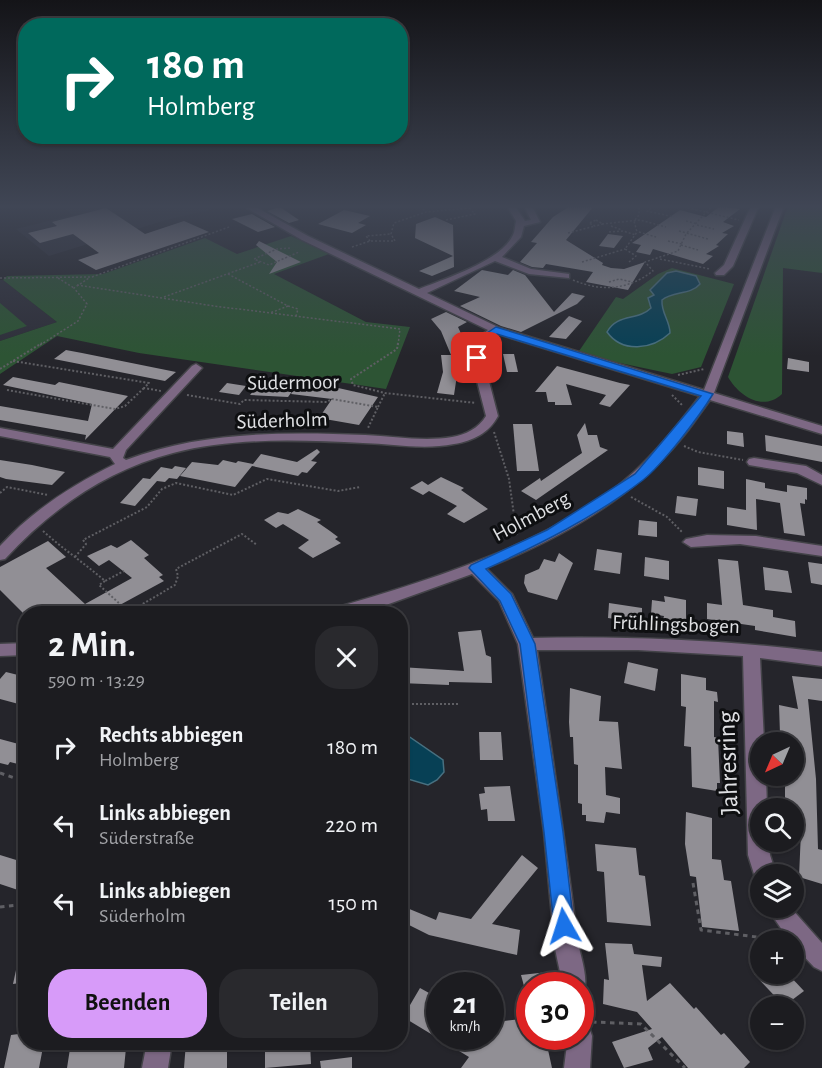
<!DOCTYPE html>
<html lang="de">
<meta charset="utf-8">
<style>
body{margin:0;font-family:"Alegreya Sans",sans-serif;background:#29292d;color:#f1f3f6;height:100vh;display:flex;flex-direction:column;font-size:22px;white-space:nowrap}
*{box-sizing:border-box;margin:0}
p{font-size:20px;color:#a0a1a5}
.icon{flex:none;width:33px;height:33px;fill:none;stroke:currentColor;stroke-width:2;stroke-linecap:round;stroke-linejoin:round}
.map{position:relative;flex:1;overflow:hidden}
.side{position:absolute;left:18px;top:606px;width:390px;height:444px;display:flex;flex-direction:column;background:#1c1c20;border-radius:24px;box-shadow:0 2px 4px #0004,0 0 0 2px #3a3a3e}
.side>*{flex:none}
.guide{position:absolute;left:18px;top:18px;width:390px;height:126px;border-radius:24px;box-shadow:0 2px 4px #0004,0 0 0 2px #3a3a3e;background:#00695c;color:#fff;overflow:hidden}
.needle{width:39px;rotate:224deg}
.fabs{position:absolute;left:750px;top:732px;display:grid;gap:12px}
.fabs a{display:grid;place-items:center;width:54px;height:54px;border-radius:50%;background:#1c1c20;box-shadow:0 2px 4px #0004,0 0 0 2px #3a3a3e;font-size:30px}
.speed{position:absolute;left:426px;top:972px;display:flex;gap:12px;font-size:30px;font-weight:700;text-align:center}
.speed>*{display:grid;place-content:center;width:78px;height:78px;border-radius:50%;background:#1c1c20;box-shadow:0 2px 4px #0004,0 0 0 2px #3a3a3e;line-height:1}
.speed small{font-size:15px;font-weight:400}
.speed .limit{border:9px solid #d22;background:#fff;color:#111}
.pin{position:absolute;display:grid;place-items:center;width:51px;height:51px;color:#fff;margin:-26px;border-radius:12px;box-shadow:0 3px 9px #0006}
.me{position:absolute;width:66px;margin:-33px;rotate:354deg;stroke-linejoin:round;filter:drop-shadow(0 0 4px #0008)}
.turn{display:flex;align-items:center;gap:21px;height:126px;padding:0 30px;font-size:27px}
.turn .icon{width:78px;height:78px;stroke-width:2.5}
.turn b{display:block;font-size:42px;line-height:51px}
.round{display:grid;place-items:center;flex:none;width:63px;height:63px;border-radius:24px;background:#29292d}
.summary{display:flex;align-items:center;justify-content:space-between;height:102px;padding:0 30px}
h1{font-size:36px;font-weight:700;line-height:45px}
.button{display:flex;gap:12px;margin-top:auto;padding:12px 30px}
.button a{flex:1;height:69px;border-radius:24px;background:#d79bf9;color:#111;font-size:24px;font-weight:700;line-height:69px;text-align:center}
.button a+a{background:#29292d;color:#f1f3f6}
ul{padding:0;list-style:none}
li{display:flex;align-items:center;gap:18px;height:78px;padding:0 30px}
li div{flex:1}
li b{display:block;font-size:22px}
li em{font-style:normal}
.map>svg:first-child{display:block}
.built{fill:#2e2f39}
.green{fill:#2d5434}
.water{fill:#074055;stroke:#487080;stroke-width:1.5}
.building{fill:#918f95}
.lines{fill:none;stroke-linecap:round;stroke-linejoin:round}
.minor-casing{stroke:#434348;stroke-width:3}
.path-far2{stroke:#5f5f64;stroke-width:1.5;stroke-dasharray:2 2;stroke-linecap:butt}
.path-far1{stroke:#5f5f64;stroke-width:2;stroke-dasharray:2 2;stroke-linecap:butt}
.path{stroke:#5f5f64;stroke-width:3;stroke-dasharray:4.5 4.5;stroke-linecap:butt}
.minor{fill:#7d6884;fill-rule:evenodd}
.route{fill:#1a73e8;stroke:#114b97;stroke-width:1.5}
.labels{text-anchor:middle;stroke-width:6;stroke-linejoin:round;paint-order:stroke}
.street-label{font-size:21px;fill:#dfe0e3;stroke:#0e0f11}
.near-street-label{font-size:26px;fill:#dfe0e3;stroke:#0e0f11}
</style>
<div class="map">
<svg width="822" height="1068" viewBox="0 0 822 1068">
<rect width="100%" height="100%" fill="#25252b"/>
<g class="built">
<polygon points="61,206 226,206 166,220 49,256 16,229 73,215"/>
<polygon points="0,280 3,280 57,322 0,341"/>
</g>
<g class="green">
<path d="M788 206H822V273L783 268 782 394C763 412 739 396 728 377Z"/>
<polygon points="291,236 329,254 274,274 366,322 410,327 386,389 139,353 57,336 0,374 0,341 57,322 3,280 7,276 103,274 205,238 237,254"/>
<polygon points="672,268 734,284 701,367 672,374 577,354 616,297 623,299 658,274"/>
<polygon points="0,303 27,326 0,335"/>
</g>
<g class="water">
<path d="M676 271 696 276 700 284C691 295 673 291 662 300 661 313 670 321 670 333 652 350 622 353 607 332 617 313 638 321 651 308L648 298 654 295 650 290 667 273Z"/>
<polygon points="401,731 443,760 444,772 437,780 428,785 401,777"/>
</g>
<g class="building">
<polygon points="570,206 594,206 566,240 603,263 602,265 611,268 624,269 645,262 628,290 586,282 593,272 546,264 543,268 532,267 520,262 537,243 531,242 553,217"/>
<polygon points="720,206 740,209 723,222 734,226 722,233 728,234 716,245 719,246 706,254 713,256 703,264 653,249 650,255 636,252 641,245 632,243 680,210 706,217"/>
<polygon points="280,207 299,220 289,223 267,211"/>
<polygon points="106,208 145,234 184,221 209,232 96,270 78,260 99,253 73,234 40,243 28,233 57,226 52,222"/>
<polygon points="344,210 370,216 358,223 366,225 352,233 318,224"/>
<polygon points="252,214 275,227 258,232 232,219"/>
<polygon points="435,217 453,225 454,267 432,276 419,271 453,256 415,238 416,224"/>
<polygon points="608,234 623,236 614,248 599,246"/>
<polygon points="259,241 301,262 269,274 277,262 256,245"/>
<polygon points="482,270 508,275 513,270 525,275 554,312 572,293 585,296 577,304 521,332 501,326 460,306 480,297 454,291"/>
<polygon points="446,312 467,322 458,327 464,340 457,341 459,355 469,355 459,362 454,395 437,393 443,372 441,355 451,355 441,331 431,319"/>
<polygon points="569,316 582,321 566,339 549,337"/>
<polygon points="66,350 82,353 176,372 165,381 54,359"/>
<polygon points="503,354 514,354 518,372 507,372"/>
<polygon points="788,358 809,362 809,372 787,369"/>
<polygon points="557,366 620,383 630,385 610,407 599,404 606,395 566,384 572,405 555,405 555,402 548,402 546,392 535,392"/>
<polygon points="13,377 55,385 59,382 128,396 85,440 86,435 0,420 0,406 88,421 92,404 3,385"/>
<polygon points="300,381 325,385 378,397 359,425 319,418 332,399 291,394"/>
<polygon points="227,383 246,386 239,395 219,392"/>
<polygon points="260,383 278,385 296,386 288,397 250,395"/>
<polygon points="585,423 588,435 597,435 600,447 608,450 536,500 521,491 540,478 541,481 582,453 577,435"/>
<polygon points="513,424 532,424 539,471 517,471"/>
<polygon points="727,431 743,433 744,447 727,444"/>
<polygon points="765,435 822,446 822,462 766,451"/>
<polygon points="317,449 320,452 311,461 317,462 307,473 302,472 298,476 252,466 235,487 180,476 192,462 218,465 223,460 236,463 238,461 253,464 261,454 297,462"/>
<polygon points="0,460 32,465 65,472 52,485 6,479 0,477"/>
<polygon points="175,466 186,468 177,479 169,478 165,482 157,481 135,506 120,503 143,478 150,479 161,467 172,469"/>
<polygon points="698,467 724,471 724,489 698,485"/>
<polygon points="441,477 464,488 461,490 488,509 464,523 447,514 457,506 429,491 423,495 410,488 422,481 428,485"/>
<polygon points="746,479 765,483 765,488 787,492 787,485 807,488 807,500 805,499 805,504 800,503 805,536 784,533 780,503 756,499 757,530 727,525 727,507 746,510"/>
<polygon points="677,496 698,499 696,516 675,513"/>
<polygon points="298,509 321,520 317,522 330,531 338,537 335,539 341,543 313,558 298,548 309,540 283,524 276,528 264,520 278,512 288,514"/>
<polygon points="639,520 657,522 657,537 638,535"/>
<polygon points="131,540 149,555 144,558 163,575 159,577 164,581 118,606 127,614 24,614 0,590 0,567 48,541 66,557 46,568 85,604 132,578 109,560 99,566 87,556 111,545 117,548"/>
<polygon points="597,549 622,553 620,574 594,570"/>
<polygon points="559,553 573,563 557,600 528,592 524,583 525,575 539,569 544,559 555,562"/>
<polygon points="645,557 669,561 669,580 644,576"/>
<polygon points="718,559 738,561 743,605 773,610 773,617 795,621 796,637 755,630 755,626 707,619 707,603 722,605"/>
<polygon points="808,562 822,564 822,585 811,583"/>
<polygon points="763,567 788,571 792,593 765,590"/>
<polygon points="664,596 686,600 686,624 663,620 664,616 651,614 652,600 665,602"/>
<polygon points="609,603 642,608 642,623 608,618"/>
<polygon points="481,630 486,655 491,657 492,683 449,682 449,685 400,683 400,667 464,671 458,632"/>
<polygon points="628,662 658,669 655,691 624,683"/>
<polygon points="6,672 26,677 26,706 0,699 0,679"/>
<polygon points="681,674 706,678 706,690 717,692 718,702 714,701 714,737 718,738 720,783 717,783 717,791 692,787 691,747 684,746 686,707 681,706"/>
<polygon points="792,676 822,679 822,701 808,699 816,779 818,849 822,850 822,884 799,877 801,831 794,829 794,808 785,808 785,776 794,776 794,737 780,734 779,705 798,709"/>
<polygon points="570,688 601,696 599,721 618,722 622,769 605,767 606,795 620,798 620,814 606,812 604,823 586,821 586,815 582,815 582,804 578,803 578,765 574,764 573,737 570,737 569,722"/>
<polygon points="479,732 501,732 503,760 480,760"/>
<polygon points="0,739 26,746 26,766 10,762 8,765 0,763"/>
<polygon points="510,786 515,821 488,821 487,809 481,810 479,794 485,793 484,787"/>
<polygon points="686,812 712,818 712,859 721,860 724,880 731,881 739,931 702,927 696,877 690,876 685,844"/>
<polygon points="595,844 636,848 639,875 645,876 651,926 607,922 604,872 597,871"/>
<polygon points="0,855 26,863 26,879 18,890 0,884"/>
<polygon points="522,855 538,868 492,924 520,930 517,955 429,935 401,921 407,908 436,920 439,912 471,919"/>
<polygon points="605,943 632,944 634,954 662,957 661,967 642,965 647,1001 670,983 694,1009 696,1007 721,1035 724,1033 750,1062 744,1068 688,1068 662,1037 648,1048 653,1060 624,1068 612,1042 652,1029 637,1012 603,1004 604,979 609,980"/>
<polygon points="21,947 26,947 26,982 13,984"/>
<polygon points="548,972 551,986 524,986 521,975"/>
<polygon points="754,974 788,974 804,991 784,1006"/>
<polygon points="420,988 440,999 440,1036 490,1036 490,1027 497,1027 496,1022 530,1018 530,1036 545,1036 552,1068 461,1068 469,1057 403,1017"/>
<polygon points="26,1033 26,1042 44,1042 39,1068 4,1068 11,1035"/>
<polygon points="71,1042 104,1042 103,1050 126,1048 124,1068 67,1068"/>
<polygon points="186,1042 216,1042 216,1052 227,1051 227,1068 184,1068"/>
<polygon points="265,1042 310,1042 311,1064 265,1068"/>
<polygon points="352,1057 352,1068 321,1068 320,1061"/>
</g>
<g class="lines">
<defs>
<g id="minor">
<path d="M243 206H254L308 236 419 289C444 279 501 261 513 235 515 231 515 225 516 221L507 206H515L525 221 531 220 524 206H532L540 222 524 226 521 237 502 257 531 269 569 274V278L529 274 495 261 427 293 500 328 704 390 776 206H784L714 393 822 426V434L710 400C700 413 691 428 680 440 630 501 557 540 486 568L512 594 533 638C630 636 726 640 822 652V666L760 658 764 742H760V776H766L767 808H760V842H769L770 855 776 874H760V882L754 874 748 855 743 656 638 650H537C551 746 565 841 577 936 579 954 590 978 583 994L580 996V986H563L555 949 544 832 518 644 499 601 472 574 361 614H326L328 610C427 581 556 543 634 472 659 449 679 424 700 396L498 334 484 344 483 358 498 416C489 433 473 441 454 444 424 450 393 444 363 443 301 440 234 437 173 453 107 470 51 509 5 559L0 560V546C33 510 72 485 115 464L110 457 0 436V428L113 449 192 366 196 364 202 368 126 450 123 458 126 460C202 431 285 432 365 435 394 436 423 442 452 437 465 435 479 428 486 416L471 358 472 343 488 330 302 240Z"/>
<polygon points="751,206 759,206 733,266 724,275 716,275 715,273 724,265"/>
<polygon points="754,458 806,466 822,475 822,485 797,473 749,465 747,462 749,459"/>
<polygon points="707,535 756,536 822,546 822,556 740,544 691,547 683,542 686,539"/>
<polygon points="26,643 26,655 0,656 0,644"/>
<polygon points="767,908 791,908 822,943 822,971 814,967 794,946 794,940 789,940"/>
<polygon points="580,1024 589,1027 592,1036 590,1068 564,1068 568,1036 580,1036"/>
<polygon points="147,1042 172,1042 168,1068 142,1068"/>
</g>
</defs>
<use href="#minor" class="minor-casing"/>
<g class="path-far2">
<polyline points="420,206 426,212"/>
<polyline points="654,206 647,211 674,217"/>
<polyline points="680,206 739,220"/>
<polyline points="446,220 475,214 468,206"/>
<polygon points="596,220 603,224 595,226 589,223"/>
<polyline points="686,221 698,224"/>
<polyline points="602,224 640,220 666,227"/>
<polyline points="697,225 714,229"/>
<polyline points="611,226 622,230"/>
<polyline points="679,231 708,239"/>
<polyline points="609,232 623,231 636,235"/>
<polyline points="639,232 656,237"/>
<polyline points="568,233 595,226"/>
<polyline points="370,241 366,236 391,234"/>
<polyline points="668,241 682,244"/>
<polyline points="681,245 698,250"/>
<polyline points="352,247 370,241 395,241 391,234 394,223 426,212 470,208"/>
<polyline points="290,248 277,249 254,259 269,265 299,252"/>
<polyline points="660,259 710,269"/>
<polyline points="582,262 625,249"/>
<polyline points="629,262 636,256 625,249 637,232 634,221 639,215 639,206"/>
<polyline points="228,274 288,306 270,313"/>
<polyline points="0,278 92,277 229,227"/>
<polyline points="58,278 74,288"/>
<path d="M573 280C601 292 628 290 653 271L645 262 678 251 686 234 712 206"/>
<polyline points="609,282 619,279 632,282"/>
<polyline points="77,285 214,306 400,329 398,345"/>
<polyline points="164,297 260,262"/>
<polyline points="288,306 298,309 296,316"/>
<polyline points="40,345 78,321 87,304 74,288 89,278"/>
</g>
<g class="path-far1">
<polyline points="398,343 397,349 351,379 353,385 385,393 476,403"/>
<polyline points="13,361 149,383 144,388 161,391"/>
<polyline points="0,369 42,343"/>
<polyline points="678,375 704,369"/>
<polyline points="7,390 115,409 125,406 144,388"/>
<polyline points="187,395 240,404 244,400 327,402 332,399 378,407 368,428"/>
<polyline points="672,395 683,406"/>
<polyline points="378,407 385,393"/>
<polyline points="494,432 509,479 517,537"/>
<polyline points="684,446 698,452 743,460"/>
<polyline points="0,493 7,487 48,495"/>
<polyline points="631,497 667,517 683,533"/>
<path d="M43 531C63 549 84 563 105 581L124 571"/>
<polyline points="75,557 86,544 83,540 147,507 162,489 176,483 233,495 267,479 338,491 360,487"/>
<polyline points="105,581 99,585 131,614"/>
<polyline points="129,612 175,585 178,576 176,569 242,534 257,545"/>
<polyline points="400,704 459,704"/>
</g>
<g class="path">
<polyline points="0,773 26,782"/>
<polyline points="693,883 701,930 781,940"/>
<polyline points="0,907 26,904"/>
<polyline points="592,1022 641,1024 685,1068"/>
</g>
<use href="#minor" class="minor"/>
</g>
<linearGradient id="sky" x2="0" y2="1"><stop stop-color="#141418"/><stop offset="0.58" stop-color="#404655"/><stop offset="1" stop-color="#404655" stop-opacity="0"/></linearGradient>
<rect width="822" height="356" fill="url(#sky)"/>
<path class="route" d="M496 327 713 394C699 417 663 464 643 480 595 517 540 544 486 569L511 594 535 644 563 832 574 926 571 933 564 936 557 933 554 926 544 832 520 644 500 601 469 568 471 565 547 530 635 474 701 396 497 334 483 344 481 360H473L475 341Z"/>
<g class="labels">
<g class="street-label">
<text transform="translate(293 382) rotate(-1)" y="7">Südermoor</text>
<text transform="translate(282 420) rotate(-2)" y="7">Süderholm</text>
<text transform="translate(531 516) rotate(-28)" y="7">Holmberg</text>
<text transform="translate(676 624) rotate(2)" y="7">Frühlingsbogen</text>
</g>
<g class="near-street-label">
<text transform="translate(727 763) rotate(-92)" y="9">Jahresring</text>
</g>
</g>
</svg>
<div class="fabs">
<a><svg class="needle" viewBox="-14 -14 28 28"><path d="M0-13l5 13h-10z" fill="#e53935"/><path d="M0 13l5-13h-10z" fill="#a0a1a5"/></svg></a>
<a><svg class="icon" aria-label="search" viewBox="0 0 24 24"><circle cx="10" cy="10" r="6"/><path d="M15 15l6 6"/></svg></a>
<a><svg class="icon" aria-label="layers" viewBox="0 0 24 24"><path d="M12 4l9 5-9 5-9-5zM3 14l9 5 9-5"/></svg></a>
<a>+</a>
<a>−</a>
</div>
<div class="speed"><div>21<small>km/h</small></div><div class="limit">30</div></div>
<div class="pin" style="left:477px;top:358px;background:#d93025"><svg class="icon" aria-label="arrive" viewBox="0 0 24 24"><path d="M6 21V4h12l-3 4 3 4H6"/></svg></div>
<svg class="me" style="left:564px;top:926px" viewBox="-20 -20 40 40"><path d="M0-17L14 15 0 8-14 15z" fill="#1a73e8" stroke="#fff" stroke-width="4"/></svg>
<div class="guide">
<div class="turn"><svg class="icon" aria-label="right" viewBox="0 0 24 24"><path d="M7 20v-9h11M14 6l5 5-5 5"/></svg><div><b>180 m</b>Holmberg</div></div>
</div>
<section class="side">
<div class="summary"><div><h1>2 Min.</h1><p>590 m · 13:29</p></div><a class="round"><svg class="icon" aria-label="close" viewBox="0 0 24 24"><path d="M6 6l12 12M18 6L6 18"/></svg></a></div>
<ul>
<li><svg class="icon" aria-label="right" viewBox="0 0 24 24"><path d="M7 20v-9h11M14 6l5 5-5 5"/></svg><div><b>Rechts abbiegen</b><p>Holmberg</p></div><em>180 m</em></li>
<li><svg class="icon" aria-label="left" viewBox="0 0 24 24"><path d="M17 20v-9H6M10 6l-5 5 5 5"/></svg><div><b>Links abbiegen</b><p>Süderstraße</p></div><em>220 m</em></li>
<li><svg class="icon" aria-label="left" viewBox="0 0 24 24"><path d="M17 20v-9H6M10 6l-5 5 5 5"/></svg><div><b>Links abbiegen</b><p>Süderholm</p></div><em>150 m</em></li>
</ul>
<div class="button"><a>Beenden</a><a>Teilen</a></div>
</section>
</div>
